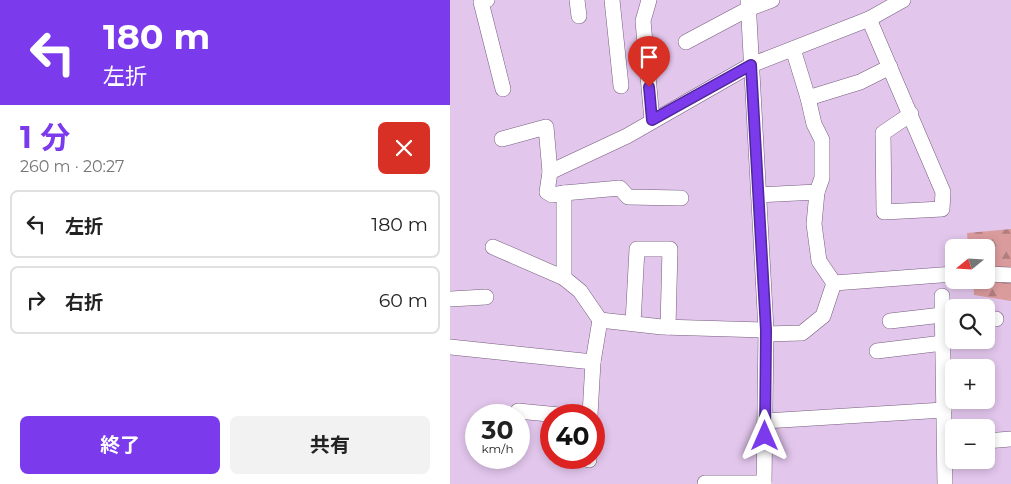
<!DOCTYPE html>
<html lang="ja">
<meta charset="utf-8">
<style>
body{margin:0;font-family:Montserrat,"Noto Sans JP",sans-serif;background:#f2f2f2;color:#222;height:100vh;display:flex;flex-direction:column;font-size:19px;white-space:nowrap}
*{box-sizing:border-box;margin:0}
p{font-size:16px;color:#767676}
.icon{flex:none;width:28px;height:28px;fill:none;stroke:currentColor;stroke-width:2;stroke-linecap:round;stroke-linejoin:round}
.map{position:relative;flex:1;overflow:hidden}
.sheet{display:flex;flex-direction:column;background:#fff;width:450px}
.sheet>*{flex:none}
.banner{background:#7c3aed;color:#fff;overflow:hidden}
.needle{width:32px;rotate:252deg}
.tools{position:absolute;left:495px;top:239px;display:grid;gap:10px}
.tools a{display:grid;place-items:center;width:50px;height:50px;border-radius:8px;background:#fff;box-shadow:0 2px 8px #0003;font-size:25px}
.speed{position:absolute;left:15px;top:404px;display:flex;gap:10px;font-size:25px;font-weight:700;text-align:center}
.speed>*{display:grid;place-content:center;width:65px;height:65px;border-radius:50%;background:#fff;box-shadow:0 2px 8px #0003;line-height:1}
.speed small{font-size:12px;font-weight:400}
.speed .limit{border:8px solid #d22;background:#fff;color:#111}
.pin{position:absolute;display:grid;place-items:center;width:42px;height:42px;color:#fff;margin:-51px -21px;border-radius:50% 50% 50% 0;rotate:-45deg;box-shadow:0 0 5px #0007}
.pin .icon{rotate:45deg}
.me{position:absolute;width:55px;margin:-28px;rotate:0deg;stroke-linejoin:round;filter:drop-shadow(0 0 4px #0008)}
.turn{display:flex;align-items:center;gap:18px;height:105px;padding:0 20px;font-size:22px}
.turn .icon{width:65px;height:65px;stroke-width:2.5}
.turn b{display:block;font-size:35px;line-height:42px}
.round{display:grid;place-items:center;flex:none;width:52px;height:52px;border-radius:8px;background:#f2f2f2}
.headline{display:flex;align-items:center;justify-content:space-between;height:85px;padding:0 20px}
h1{font-size:30px;font-weight:700;line-height:38px;color:#7c3aed}
.button{display:flex;gap:10px;margin-top:auto;padding:10px 20px}
.button a{flex:1;height:58px;border-radius:8px;background:#7c3aed;color:#fff;font-size:20px;font-weight:700;line-height:58px;text-align:center}
.button a+a{background:#f2f2f2;color:#222}
ul{padding:0;list-style:none}
li{display:flex;align-items:center;gap:15px;height:68px;margin:0 10px 8px;padding:0 10px;border:2px solid #e0e0e0;border-radius:8px}
li div{flex:1}
li b{display:block;font-size:19px}
li em{font-style:normal}
main{display:flex;flex:1;min-height:0}
.map>svg:first-child{display:block}
.forest{fill:url(#forest-firs)}
.lines{fill:none;stroke-linecap:round;stroke-linejoin:round}
.minor-casing{stroke:#765d7e;stroke-width:16}
.minor{stroke:#fff;stroke-width:15}
.route-casing{stroke:#51269a;stroke-width:12}
.route{stroke:#7c3aed;stroke-width:9}
</style>
<main>
<section class="sheet">
<div class="banner">
<div class="turn"><svg class="icon" aria-label="left" viewBox="0 0 24 24"><path d="M17 20v-9H6M10 6l-5 5 5 5"/></svg><div><b>180 m</b>左折</div></div>
</div>
<div class="headline"><div><h1>1 分</h1><p>260 m · 20:27</p></div><a class="round" style="background:#d93025;color:#fff"><svg class="icon" aria-label="close" viewBox="0 0 24 24"><path d="M6 6l12 12M18 6L6 18"/></svg></a></div>
<ul>
<li><svg class="icon" aria-label="left" viewBox="0 0 24 24"><path d="M17 20v-9H6M10 6l-5 5 5 5"/></svg><div><b>左折</b></div><em>180 m</em></li>
<li><svg class="icon" aria-label="right" viewBox="0 0 24 24"><path d="M7 20v-9h11M14 6l5 5-5 5"/></svg><div><b>右折</b></div><em>60 m</em></li>
</ul>
<div class="button"><a>終了</a><a>共有</a></div>
</section>
<div class="map">
<svg width="561" height="484" viewBox="0 0 561 484">
<defs>
<pattern id="forest-firs" width="22" height="20" patternUnits="userSpaceOnUse" patternTransform="scale(1.25)"><rect width="22" height="20" fill="#da9b9d"/><path d="M5 1l3.5 6h-7zM16 11l3.5 6h-7z" fill="#b17e80"/></pattern>
</defs>
<rect width="100%" height="100%" fill="#e2c6ec"/>
<polygon class="forest" points="561,229 561,301 524,295 523,280 536,280 536,248 518,247 517,233"/>
<g class="lines">
<defs>
<g id="minor">
<polyline points="37,0 31,2 53,89"/>
<polyline points="127,0 129,16"/>
<polyline points="162,0 171,86"/>
<polyline points="199,0 193,21 202,120"/>
<polyline points="298,0 316,330 314,484"/>
<polyline points="419,19 493,192 492,209 434,212 433,133 461,114"/>
<polyline points="236,42 298,9 322,0"/>
<polyline points="358,98 410,82 440,67"/>
<polyline points="52,139 96,127 100,172 97,192 102,195 114,193 114,278"/>
<polyline points="100,172 177,136 301,65 419,19 453,0"/>
<polyline points="367,192 364,224 369,261 384,283"/>
<polyline points="114,193 170,188 178,197 231,198"/>
<polyline points="309,195 367,192 372,178 372,140 364,124 358,98 343,49"/>
<polyline points="43,247 114,278 130,291 150,320 212,327 316,330"/>
<polyline points="536,274 561,275"/>
<polyline points="384,283 504,274"/>
<polyline points="492,296 495,484"/>
<polyline points="0,299 36,297"/>
<polyline points="536,319 546,319"/>
<polyline points="440,321 492,315"/>
<polyline points="183,323 187,249 220,249 218,327"/>
<polyline points="316,334 352,333 373,316 384,283"/>
<polyline points="0,347 143,362"/>
<polyline points="427,351 493,343"/>
<polyline points="68,411 109,415"/>
<polyline points="140,415 143,362 150,320"/>
<polyline points="315,421 494,410"/>
<polyline points="536,441 561,439"/>
<polyline points="139,460 139,458"/>
<polyline points="255,483 314,483"/>
</g>
</defs>
<use href="#minor" class="minor-casing"/>
<use href="#minor" class="minor"/>
</g>
<g class="lines">
<defs>
<polyline id="route" points="199,87 202,120 301,65 316,330 315,436"/>
</defs>
<use href="#route" class="route-casing"/>
<use href="#route" class="route"/>
</g>
</svg>
<div class="tools">
<a><svg class="needle" viewBox="-14 -14 28 28"><path d="M0-13l5 13h-10z" fill="#e53935"/><path d="M0 13l5-13h-10z" fill="#767676"/></svg></a>
<a><svg class="icon" aria-label="search" viewBox="0 0 24 24"><circle cx="10" cy="10" r="6"/><path d="M15 15l6 6"/></svg></a>
<a>+</a>
<a>−</a>
</div>
<div class="speed"><div>30<small>km/h</small></div><div class="limit">40</div></div>
<div class="pin" style="left:199px;top:87px;background:#d93025"><svg class="icon" aria-label="arrive" viewBox="0 0 24 24"><path d="M6 21V4h12l-3 4 3 4H6"/></svg></div>
<svg class="me" style="left:315px;top:436px" viewBox="-20 -20 40 40"><path d="M0-17L14 15 0 8-14 15z" fill="#7c3aed" stroke="#fff" stroke-width="4"/></svg>
</div>
</main>
